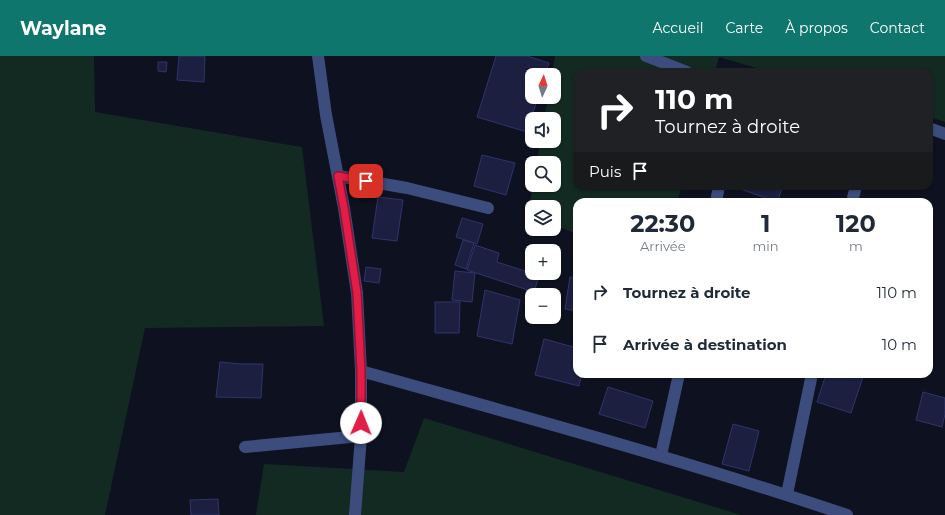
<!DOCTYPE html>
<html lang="fr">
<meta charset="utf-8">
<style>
body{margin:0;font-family:Montserrat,sans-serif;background:#f2f2f3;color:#1f2937;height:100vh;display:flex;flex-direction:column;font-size:15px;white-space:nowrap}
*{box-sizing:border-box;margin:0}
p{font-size:13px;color:#747a83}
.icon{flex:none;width:22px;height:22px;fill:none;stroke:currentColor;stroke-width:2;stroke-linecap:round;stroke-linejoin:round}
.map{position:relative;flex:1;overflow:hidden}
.sheet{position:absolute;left:573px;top:142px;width:360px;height:180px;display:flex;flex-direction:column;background:#fff;border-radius:12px;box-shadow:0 1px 3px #0004}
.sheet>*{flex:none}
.hud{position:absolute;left:573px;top:12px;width:360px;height:122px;border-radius:12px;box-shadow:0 1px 3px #0004;background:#202124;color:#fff;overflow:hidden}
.needle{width:26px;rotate:4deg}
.controls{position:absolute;left:525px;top:12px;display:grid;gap:8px}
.controls a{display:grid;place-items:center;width:36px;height:36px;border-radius:8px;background:#fff;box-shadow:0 1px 3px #0004;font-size:20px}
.pin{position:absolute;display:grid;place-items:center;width:34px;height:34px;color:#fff;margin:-17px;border-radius:8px;box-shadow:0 2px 6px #0006}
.me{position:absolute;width:44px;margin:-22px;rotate:1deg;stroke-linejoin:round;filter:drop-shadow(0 0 3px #0008)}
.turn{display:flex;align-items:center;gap:14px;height:84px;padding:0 16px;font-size:18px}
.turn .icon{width:52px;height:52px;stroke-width:2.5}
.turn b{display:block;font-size:28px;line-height:34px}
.then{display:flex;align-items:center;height:38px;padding:0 16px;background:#0003;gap:8px;font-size:15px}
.eta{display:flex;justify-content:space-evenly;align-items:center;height:68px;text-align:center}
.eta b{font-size:24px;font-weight:700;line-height:28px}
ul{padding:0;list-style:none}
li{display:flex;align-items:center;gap:12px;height:52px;padding:0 16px}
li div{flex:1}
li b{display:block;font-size:15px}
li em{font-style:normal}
header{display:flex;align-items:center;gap:24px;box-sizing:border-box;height:56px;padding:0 20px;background:#0f766e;color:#fff}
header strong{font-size:19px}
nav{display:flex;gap:22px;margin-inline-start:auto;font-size:14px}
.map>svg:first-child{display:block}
.green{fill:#122a22}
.building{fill:#1c1f40;stroke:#2f356b}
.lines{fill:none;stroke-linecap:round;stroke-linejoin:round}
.minor{stroke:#3c4d7d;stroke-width:12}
.route-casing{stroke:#92132f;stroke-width:10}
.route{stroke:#e11d48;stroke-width:7}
</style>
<header>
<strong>Waylane</strong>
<nav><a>Accueil</a><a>Carte</a><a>À propos</a><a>Contact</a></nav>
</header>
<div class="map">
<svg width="945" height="459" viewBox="0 0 945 459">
<rect width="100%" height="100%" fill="#0e1120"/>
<g class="green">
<polygon points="0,0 94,0 95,56 302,91 324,270 145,272 105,459 0,459"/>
<polygon points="555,0 945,0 945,66 929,61 929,16 770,16 719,1 715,16 577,16 577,130 682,130 677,146 577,146 577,178 554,169 554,151 532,151 532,160 528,159 533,129 554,129 554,107 537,107 540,85 554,85 554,63 544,63 548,41 554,41 554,19 552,19"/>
<polygon points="424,362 741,459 256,459 264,408 404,416"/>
</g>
<g class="building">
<polygon points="179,0 205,0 204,26 177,24"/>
<polygon points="496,0 527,0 549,7 545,19 532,19 532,41 538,41 527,76 477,61"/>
<polygon points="158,6 167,6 166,16 158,15"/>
<polygon points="482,99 515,107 506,139 474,130"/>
<polygon points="732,130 783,130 777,146"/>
<polygon points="378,141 403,144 397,185 372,182"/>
<polygon points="462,162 483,168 477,188 456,181"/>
<polygon points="463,184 474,187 466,213 455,209"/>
<polygon points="475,189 499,197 497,206 525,215 528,206 532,208 532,217 540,217 534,236 467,214"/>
<polygon points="366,211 381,213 379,227 364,225"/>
<polygon points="455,215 475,217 472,246 452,244"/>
<polygon points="570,221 577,222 577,255 565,253"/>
<polygon points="485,234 520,244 512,288 477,280"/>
<polygon points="435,246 460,246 459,277 435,277"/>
<polygon points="544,283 577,292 577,318 582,318 579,330 535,319"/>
<polygon points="220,306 241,308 263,308 261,342 216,341"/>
<polygon points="826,318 864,318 851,357 817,346"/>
<polygon points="608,331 653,345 645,372 599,358"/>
<polygon points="923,336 945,342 945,358 942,371 916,364"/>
<polygon points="733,368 759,375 749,415 722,408"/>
<polygon points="218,443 219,459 191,459 190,444"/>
</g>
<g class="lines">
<g class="minor">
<polyline points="318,0 326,59 344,152 357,237 361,315 361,380 355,459"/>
<polyline points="646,0 687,16"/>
<polyline points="929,72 945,78"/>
<polyline points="338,120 407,132 488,152"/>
<polyline points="716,146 719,130"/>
<polyline points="852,146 856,130"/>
<path d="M361 315C524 361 687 405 847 459"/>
<polyline points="245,391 361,380"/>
<polyline points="661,399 679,318"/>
<polyline points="787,438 812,318"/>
</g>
</g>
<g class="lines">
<defs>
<polyline id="route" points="361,367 361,315 357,237 344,152 338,120 366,125"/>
</defs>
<use href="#route" class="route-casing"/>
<use href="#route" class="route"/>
</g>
</svg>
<div class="controls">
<a><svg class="needle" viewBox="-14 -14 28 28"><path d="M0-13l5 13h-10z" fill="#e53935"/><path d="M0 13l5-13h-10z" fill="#747a83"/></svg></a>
<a><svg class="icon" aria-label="sound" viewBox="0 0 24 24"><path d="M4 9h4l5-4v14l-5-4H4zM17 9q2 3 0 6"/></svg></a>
<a><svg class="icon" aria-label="search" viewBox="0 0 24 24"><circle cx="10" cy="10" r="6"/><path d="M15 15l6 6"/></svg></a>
<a><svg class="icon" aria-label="layers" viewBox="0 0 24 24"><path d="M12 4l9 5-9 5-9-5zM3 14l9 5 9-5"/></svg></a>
<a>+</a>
<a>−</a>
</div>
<div class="pin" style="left:366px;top:125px;background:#d93025"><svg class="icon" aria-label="arrive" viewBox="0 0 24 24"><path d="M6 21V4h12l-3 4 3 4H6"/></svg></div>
<svg class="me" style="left:361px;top:367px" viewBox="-20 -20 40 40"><circle r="19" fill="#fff"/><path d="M0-13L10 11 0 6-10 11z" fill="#e11d48"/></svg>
<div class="hud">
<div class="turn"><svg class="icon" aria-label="right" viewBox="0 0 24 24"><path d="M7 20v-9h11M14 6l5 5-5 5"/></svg><div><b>110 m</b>Tournez à droite</div></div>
<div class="then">Puis<svg class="icon" aria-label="arrive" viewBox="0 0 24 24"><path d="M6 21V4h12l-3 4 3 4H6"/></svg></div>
</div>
<section class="sheet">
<div class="eta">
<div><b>22:30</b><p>Arrivée</p></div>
<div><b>1</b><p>min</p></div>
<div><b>120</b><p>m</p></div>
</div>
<ul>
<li><svg class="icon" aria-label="right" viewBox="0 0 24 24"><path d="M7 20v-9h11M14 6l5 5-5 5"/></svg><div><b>Tournez à droite</b></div><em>110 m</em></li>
<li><svg class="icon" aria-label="arrive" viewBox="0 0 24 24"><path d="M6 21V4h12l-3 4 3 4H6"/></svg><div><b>Arrivée à destination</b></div><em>10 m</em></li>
</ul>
</section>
</div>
